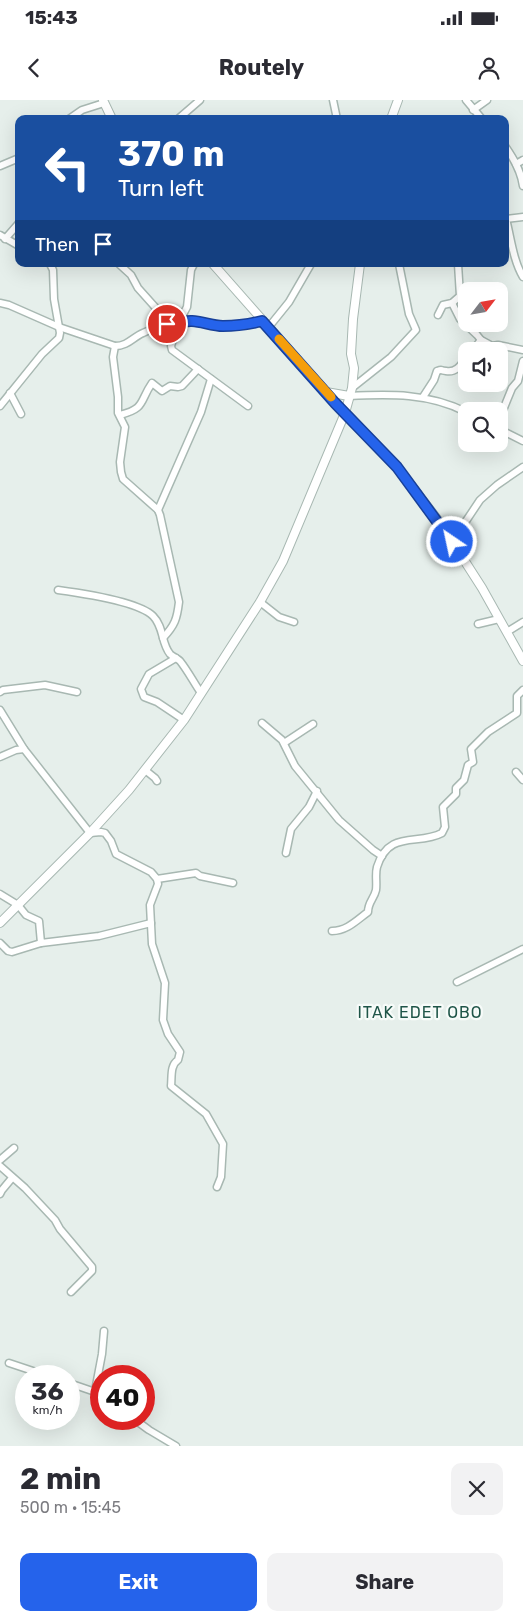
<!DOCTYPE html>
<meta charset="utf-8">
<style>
body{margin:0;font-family:Rubik,sans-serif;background:#f2f2f3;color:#2b2b33;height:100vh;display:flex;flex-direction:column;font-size:19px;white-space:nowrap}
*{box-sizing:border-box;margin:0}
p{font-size:16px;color:#7c7c81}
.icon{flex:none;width:28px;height:28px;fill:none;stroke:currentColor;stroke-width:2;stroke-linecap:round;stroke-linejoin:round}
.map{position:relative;height:1346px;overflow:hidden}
.details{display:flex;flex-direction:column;background:#fff;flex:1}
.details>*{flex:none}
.guide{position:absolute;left:15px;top:15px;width:494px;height:152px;border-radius:10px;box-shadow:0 5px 20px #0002;background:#1a4fa0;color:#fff;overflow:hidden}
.needle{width:32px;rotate:59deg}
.tools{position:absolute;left:458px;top:182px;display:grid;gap:10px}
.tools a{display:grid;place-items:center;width:50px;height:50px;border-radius:10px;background:#fff;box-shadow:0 5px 20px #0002;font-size:25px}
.speed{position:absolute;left:15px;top:1265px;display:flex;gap:10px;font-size:25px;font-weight:700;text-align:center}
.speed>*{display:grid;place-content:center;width:65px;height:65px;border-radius:50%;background:#fff;box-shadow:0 5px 20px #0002;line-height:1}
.speed small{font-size:12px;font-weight:400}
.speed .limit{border:8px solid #d22;background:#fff;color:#111}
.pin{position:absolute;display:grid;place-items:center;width:42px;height:42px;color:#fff;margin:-21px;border:2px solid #fff;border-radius:50%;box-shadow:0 1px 5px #0007}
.me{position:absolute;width:55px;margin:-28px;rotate:326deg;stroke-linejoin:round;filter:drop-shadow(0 0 4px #0008)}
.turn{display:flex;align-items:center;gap:18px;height:105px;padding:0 20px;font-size:22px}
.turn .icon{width:65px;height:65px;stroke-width:2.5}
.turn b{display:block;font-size:35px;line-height:42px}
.then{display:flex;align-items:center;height:48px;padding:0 20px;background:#0003;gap:10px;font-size:19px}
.round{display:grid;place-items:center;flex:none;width:52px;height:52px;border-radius:10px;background:#f2f2f3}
.headline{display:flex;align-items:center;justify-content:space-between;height:85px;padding:0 20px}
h1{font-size:30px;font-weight:700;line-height:38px}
.primary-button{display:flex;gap:10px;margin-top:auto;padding:10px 20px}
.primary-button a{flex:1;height:58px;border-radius:10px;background:#2563eb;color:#fff;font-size:20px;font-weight:700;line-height:58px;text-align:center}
.primary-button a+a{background:#f2f2f3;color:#2b2b33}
.status{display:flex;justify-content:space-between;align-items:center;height:35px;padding:0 25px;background:#fff;direction:ltr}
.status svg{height:14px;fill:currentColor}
header{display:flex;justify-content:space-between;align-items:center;height:65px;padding:0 20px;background:#fff;font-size:22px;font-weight:700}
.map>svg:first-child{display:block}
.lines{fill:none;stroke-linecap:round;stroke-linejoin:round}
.minor-casing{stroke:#a8b8b2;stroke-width:9}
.tertiary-casing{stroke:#a8b8b2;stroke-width:10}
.minor{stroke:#fff;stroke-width:6}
.tertiary{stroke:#fff;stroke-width:8}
.route-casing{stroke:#184099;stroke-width:12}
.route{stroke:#2563eb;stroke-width:9}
.slow{stroke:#f59e0b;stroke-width:9}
.labels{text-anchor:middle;stroke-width:4.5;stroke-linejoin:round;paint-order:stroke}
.quarter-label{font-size:16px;letter-spacing:1px;fill:#1f5548;stroke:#f7fbf9}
</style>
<div class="status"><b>15:43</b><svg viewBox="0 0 49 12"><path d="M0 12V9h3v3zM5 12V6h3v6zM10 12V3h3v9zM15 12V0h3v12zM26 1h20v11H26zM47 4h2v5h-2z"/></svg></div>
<header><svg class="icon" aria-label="back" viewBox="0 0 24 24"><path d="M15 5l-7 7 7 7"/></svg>Routely<svg class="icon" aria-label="person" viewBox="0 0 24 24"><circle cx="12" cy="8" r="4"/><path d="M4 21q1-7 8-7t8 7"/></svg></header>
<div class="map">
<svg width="523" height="1346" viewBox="0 0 523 1346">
<rect width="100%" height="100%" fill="#e6efeb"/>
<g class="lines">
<defs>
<g id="minor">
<polyline points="333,0 337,19"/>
<polyline points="466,0 482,19"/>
<polyline points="473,10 487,0"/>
<polyline points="69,19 82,10 104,3"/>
<polyline points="178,19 200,0"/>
<path d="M505 46C514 59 521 71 523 86"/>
<polyline points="516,64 523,60"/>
<polyline points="0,66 19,58"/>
<polyline points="505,119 523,117"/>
<path d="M506 119C511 138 513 160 523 177"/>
<polyline points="0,135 19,146"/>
<polyline points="5,139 19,123"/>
<polyline points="119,164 131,175 138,188 155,207 173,222 174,225"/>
<path d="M0 203 9 205 59 227 115 246C128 246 133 237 143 233 153 228 163 225 173 222L178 224 187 207 191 170 194 164"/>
<polyline points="452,203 460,219 477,235 481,240 492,246 498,245 523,250"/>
<polyline points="438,215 443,205 452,203 460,196 458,164"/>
<polyline points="268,228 289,202 311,164"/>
<path d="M115 246 113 257 118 297V313L125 327 120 362 121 372 123 379 158 410 160 415 179 502C177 519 175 525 163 538"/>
<polyline points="472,251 481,240"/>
<polyline points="352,288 391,257 416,230 409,214 399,164"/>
<polyline points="10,293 21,314"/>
<path d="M349 296C390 294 429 293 466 312"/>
<path d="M423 297 434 280 437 271C444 269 438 270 446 271 456 273 461 265 466 258"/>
<polyline points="0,306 42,254 59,238 60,233 54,199 53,170 50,164"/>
<path d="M248 306 172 250 171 246 178 224C193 216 207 226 223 226 236 226 250 224 262 221"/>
<path d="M120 315C146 308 139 302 152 283L162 291 170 286 178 287 182 286 198 269"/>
<polyline points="499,320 512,288 518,281 523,261"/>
<polyline points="499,329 523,341"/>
<polyline points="158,410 201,312 211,279"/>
<polyline points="452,442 480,400 497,385 523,367"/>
<path d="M58 490C80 493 138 501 153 516 164 527 161 543 170 554 173 557 177 558 180 561 188 571 194 583 201 593"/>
<polyline points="260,502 279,517 294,522"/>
<polyline points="478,524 499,519"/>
<polyline points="507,532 523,522"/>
<polyline points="176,558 149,574 141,589 144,597 157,602 184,620"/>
<polyline points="0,592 3,590 45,585 77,592"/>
<path d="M0 610 24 649 90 733 101 732 105 733 111 741 116 754 151 772 157 779 158 784 150 805 152 844 165 883 163 920 168 934 180 952 178 960C170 965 172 977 171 986L206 1014 223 1044 221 1077 217 1087"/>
<polyline points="262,623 282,640 295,666 339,720 373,750 382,756"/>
<polyline points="284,643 313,624"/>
<polyline points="0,657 16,650 24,649"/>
<polyline points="145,670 155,678 157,681"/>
<polyline points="516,672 523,680"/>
<polyline points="286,753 291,729 309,707 317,691"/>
<polyline points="157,779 196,773 200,776 233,783"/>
<polyline points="0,794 18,805 26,815 39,821 41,843 99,836 151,823"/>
<path d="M332 831C347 831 357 820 368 812 368 802 374 799 376 790 377 782 375 774 377 767 389 729 418 746 442 733L445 727 443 707 456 694V688L464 680 468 665 473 662 471 649 488 632 517 613V596L523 590"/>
<polyline points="0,843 8,851 12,852 41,843"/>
<polyline points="457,882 523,849"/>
<polyline points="0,1060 14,1048"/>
<polyline points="0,1066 25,1088 55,1120 60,1129 92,1167 92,1171 71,1192"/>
<polyline points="0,1094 2,1090 12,1078"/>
<polyline points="9,1263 48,1276"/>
<polyline points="69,1283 101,1294"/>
<polyline points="95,1291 102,1254 104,1231"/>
<polyline points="134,1319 149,1330 176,1346"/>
</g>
<g id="tertiary">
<polyline points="103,0 112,19"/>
<polyline points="391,19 398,0"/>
<polyline points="213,164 326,292 397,367 441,424 482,488 523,561"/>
<polyline points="326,292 349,296"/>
<polyline points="0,823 90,733 129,690 184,620 260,502 283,461 345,313 352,288 354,268 351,254 353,219 360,164"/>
</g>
</defs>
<use href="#minor" class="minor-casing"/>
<use href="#tertiary" class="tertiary-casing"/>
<use href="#minor" class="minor"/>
<use href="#tertiary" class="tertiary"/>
</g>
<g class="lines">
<defs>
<path id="route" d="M167 224 173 222 178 224C193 216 207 226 223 226 236 226 250 224 262 221L335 303 397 367 452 442"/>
</defs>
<use href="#route" class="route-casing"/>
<use href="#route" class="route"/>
<polyline class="slow" points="279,239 331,297"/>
</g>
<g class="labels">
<g class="quarter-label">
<text x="420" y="918">ITAK EDET OBO</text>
</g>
</g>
</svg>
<div class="tools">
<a><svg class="needle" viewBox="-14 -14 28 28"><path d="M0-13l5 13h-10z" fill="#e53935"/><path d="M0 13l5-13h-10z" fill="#7c7c81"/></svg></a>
<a><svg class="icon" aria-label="sound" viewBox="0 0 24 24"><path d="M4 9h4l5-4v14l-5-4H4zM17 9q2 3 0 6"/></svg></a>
<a><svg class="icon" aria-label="search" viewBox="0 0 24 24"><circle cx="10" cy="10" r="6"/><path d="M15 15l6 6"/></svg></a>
</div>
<div class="speed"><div>36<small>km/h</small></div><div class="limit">40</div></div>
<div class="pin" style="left:167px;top:224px;background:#d93025"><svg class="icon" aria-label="arrive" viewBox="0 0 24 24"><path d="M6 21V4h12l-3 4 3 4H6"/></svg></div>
<svg class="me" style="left:452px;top:442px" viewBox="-20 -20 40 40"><circle r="17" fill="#2563eb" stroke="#fff" stroke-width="3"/><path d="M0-11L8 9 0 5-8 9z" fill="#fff"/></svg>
<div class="guide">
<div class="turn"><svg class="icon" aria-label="left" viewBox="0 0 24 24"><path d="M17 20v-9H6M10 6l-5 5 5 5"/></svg><div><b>370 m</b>Turn left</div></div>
<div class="then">Then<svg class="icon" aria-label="arrive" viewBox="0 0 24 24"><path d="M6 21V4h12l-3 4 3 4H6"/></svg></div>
</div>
</div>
<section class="details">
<div class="headline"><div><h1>2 min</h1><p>500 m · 15:45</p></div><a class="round"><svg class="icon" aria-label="close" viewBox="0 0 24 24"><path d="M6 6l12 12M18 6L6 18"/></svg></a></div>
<div class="primary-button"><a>Exit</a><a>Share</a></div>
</section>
